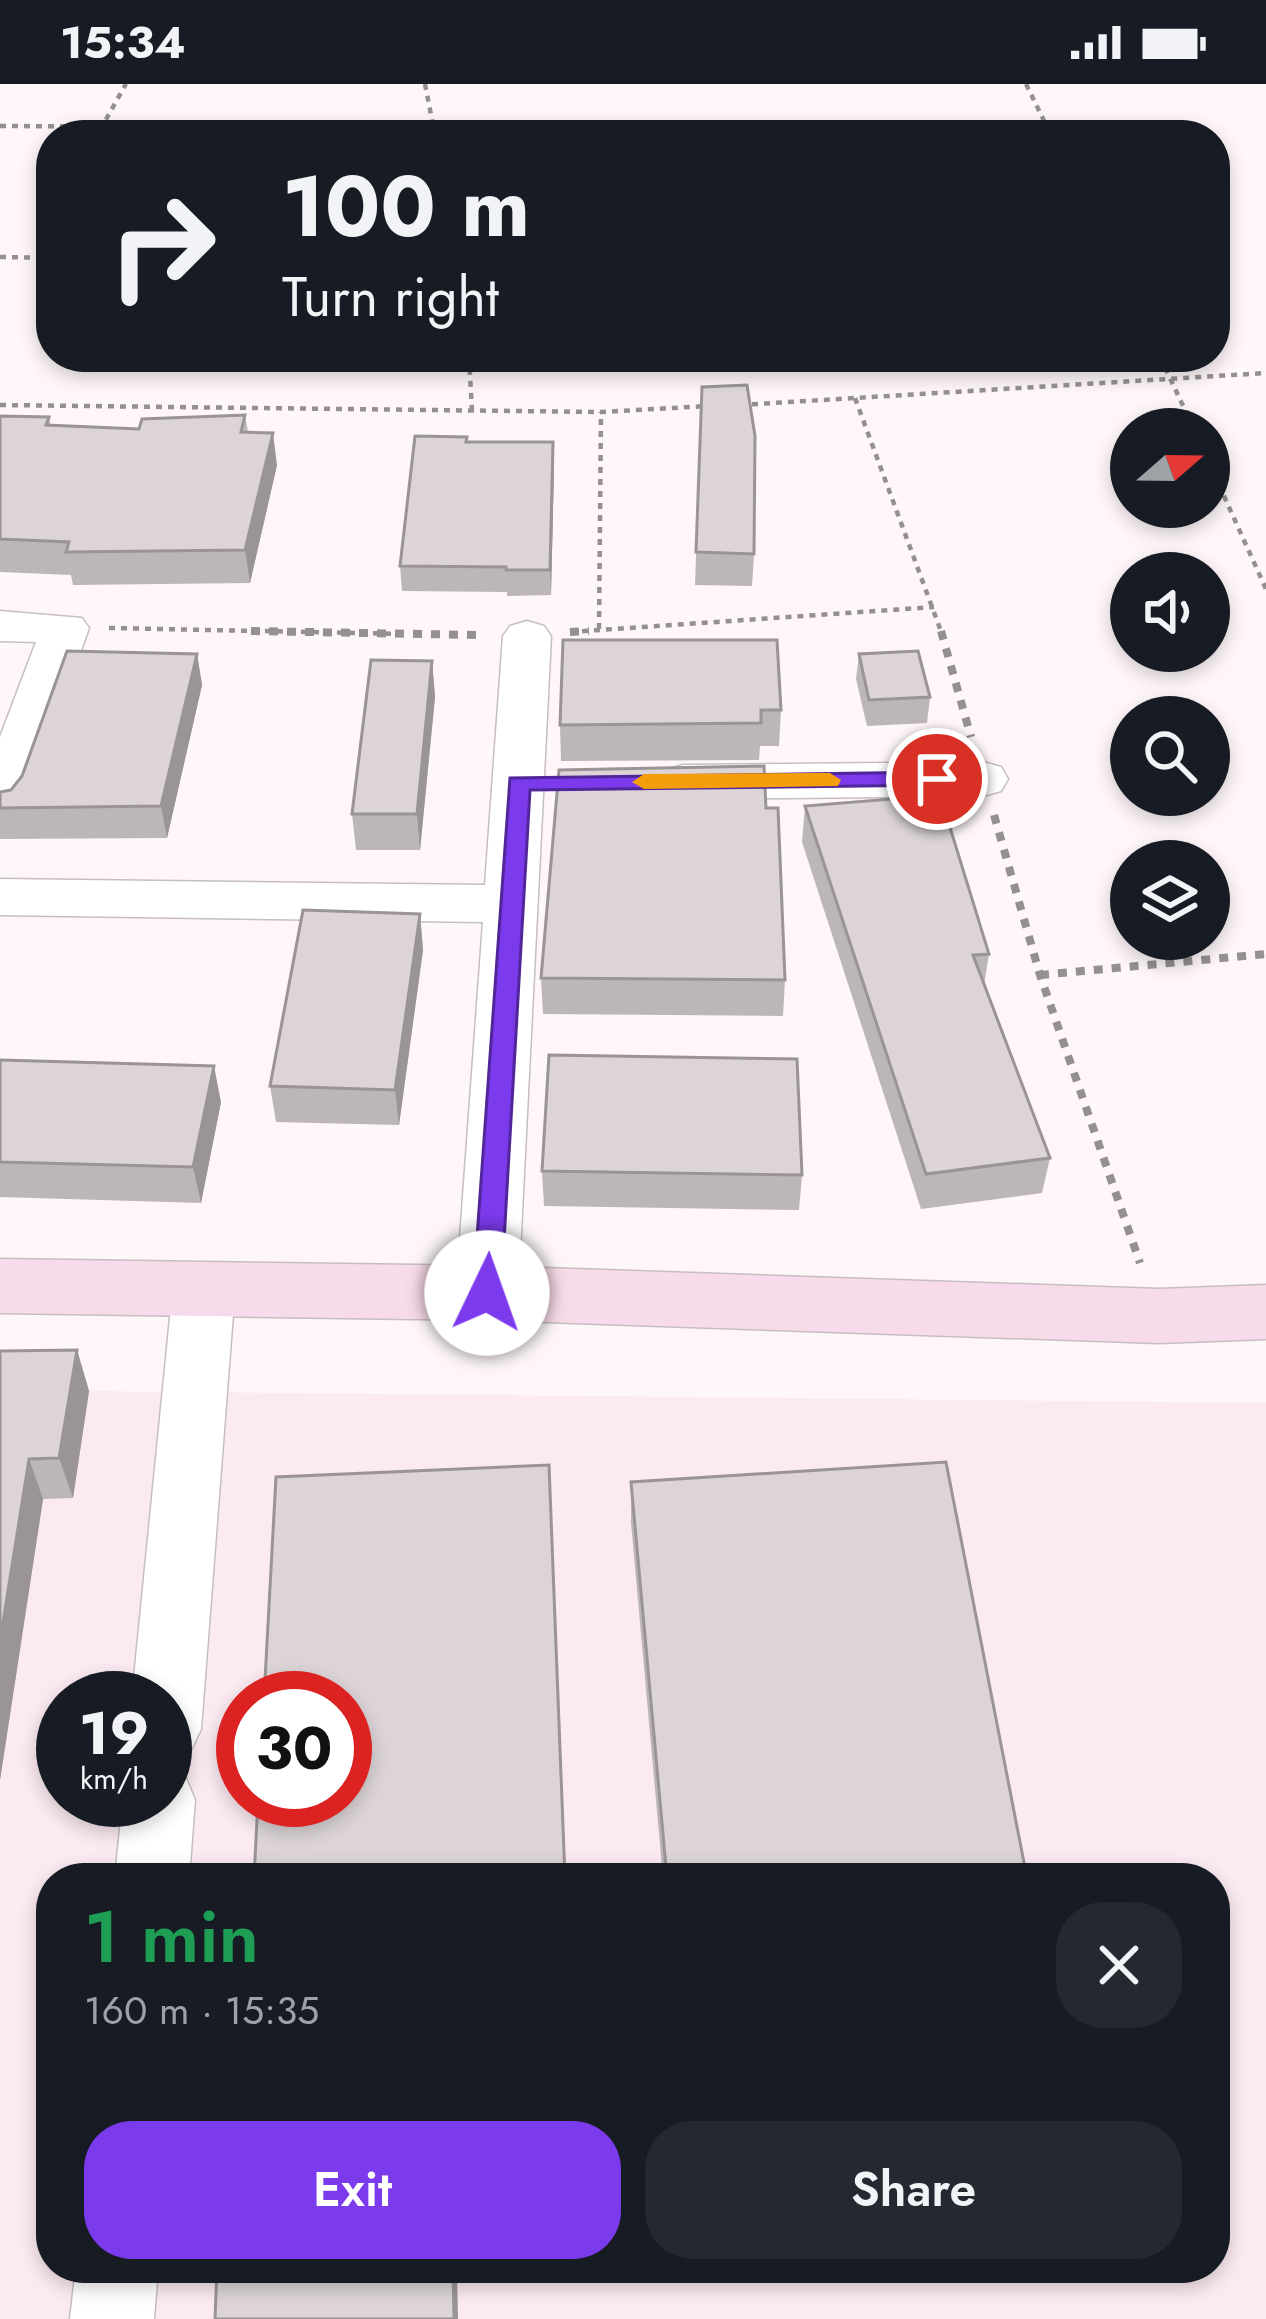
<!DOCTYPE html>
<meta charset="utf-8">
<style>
body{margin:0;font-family:Jost,sans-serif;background:#242831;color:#f1f3f6;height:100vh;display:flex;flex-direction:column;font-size:45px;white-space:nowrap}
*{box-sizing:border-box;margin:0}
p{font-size:39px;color:#9ea1a6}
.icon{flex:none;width:66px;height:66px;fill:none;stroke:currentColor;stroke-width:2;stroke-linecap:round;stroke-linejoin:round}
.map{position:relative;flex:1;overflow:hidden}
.details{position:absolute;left:36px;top:1779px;width:1194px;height:420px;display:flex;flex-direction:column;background:#171b24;border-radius:48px;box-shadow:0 6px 18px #0003}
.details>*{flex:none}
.banner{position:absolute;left:36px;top:36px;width:1194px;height:252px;border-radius:48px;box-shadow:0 6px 18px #0003;background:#171b24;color:#f1f3f6;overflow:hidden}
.needle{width:78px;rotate:70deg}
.tools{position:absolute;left:1110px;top:324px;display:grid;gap:24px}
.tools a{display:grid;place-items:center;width:120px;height:120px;border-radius:50%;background:#171b24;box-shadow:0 6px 18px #0003;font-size:60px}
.speed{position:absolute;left:36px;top:1587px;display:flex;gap:24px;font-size:60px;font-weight:700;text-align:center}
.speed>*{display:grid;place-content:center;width:156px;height:156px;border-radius:50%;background:#171b24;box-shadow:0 6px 18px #0003;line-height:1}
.speed small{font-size:30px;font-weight:400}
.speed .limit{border:18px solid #d22;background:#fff;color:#111}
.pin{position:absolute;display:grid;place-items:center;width:102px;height:102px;color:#fff;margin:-51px;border:6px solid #fff;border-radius:50%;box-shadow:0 3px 12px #0007}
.me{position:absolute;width:132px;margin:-66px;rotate:3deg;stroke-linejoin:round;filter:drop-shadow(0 0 9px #0008)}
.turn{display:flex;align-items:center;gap:42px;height:252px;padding:0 48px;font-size:54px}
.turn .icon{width:156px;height:156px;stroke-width:2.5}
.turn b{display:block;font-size:84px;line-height:102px}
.round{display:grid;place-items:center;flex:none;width:126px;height:126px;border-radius:48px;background:#242831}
.headline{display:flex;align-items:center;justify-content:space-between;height:204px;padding:0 48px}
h1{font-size:72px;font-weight:600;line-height:90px;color:#1e9e55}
.cta{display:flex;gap:24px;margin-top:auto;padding:24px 48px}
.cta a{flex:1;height:138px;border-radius:48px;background:#7c3aed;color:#fff;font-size:48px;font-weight:600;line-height:138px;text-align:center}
.cta a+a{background:#242831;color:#f1f3f6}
.status{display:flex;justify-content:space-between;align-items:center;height:84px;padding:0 60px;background:#171b24;direction:ltr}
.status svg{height:33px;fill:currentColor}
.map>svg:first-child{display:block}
.built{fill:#fbeaf1;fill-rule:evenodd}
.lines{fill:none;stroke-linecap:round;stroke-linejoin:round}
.street-casing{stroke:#c6bec1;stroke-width:3}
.secondary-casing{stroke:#c6bec1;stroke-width:3}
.path-far1{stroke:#948f91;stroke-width:4.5;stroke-dasharray:6 6;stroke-linecap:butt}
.path{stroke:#948f91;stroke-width:8;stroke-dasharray:9 9;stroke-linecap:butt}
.street{fill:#fff;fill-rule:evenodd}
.secondary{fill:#f8dbea;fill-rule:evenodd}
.wall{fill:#bdb6b9}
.shaded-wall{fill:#9a9496}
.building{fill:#dcd4d7;stroke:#9a9496;stroke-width:3}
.route{fill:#7c3aed;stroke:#51269a;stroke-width:3}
.slow{fill:#f59e0b}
</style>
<div class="status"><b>15:34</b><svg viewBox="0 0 49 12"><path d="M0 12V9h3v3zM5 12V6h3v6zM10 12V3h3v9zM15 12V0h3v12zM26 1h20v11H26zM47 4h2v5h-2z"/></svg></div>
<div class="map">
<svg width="1266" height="2235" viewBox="0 0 1266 2235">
<rect width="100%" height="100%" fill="#fef6f9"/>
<path class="built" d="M89 1307 1266 1319V2235H0V1308ZM63 1614H165V1716H63ZM243 1614H345V1716H243ZM51 1794H1215V2184H51Z"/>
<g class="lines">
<defs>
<g id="street">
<polygon points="0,527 82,534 89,544 26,721 18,733 0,738 0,653 36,558 0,557"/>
<polygon points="527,537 544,542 551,552 518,1209 509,1226 487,1234 465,1226 456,1209 483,838 0,831 0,795 485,801 503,552 510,542"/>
<polygon points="983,678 1001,683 1008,695 1001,707 983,712 683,715 665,710 657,698 665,686 683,681"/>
<polygon points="204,1180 226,1187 235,1204 201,1645 190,1668 165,1677 165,1614 132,1614 173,1204 182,1187"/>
<polygon points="165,1684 185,1692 195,1716 189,1794 115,1794 123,1716 165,1716"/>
<polygon points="76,2184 158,2184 154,2235 70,2235"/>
</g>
<polygon id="secondary" points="0,1175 487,1182 1159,1205 1266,1201 1266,1255 1159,1259 487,1236 0,1229"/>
</defs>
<use href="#street" class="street-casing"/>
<use href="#secondary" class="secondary-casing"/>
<g class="path-far1">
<polyline points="425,0 435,51"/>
<polyline points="1026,0 1051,51"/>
<polyline points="0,42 433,44"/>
<polyline points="100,46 126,0"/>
<polyline points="0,173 51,174"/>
<polyline points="469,273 472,327"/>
<polyline points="1160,273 1194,345"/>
<polyline points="855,314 942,550"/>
<polyline points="0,321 601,328 708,322"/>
<polyline points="740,321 1266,289"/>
<polyline points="1209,379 1266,505"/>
<polyline points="109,544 409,550"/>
<polyline points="599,545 601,328"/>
<polyline points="570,548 934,523"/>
</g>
<g class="path">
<polyline points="251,547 478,551"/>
<polyline points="941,547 971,653"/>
<polyline points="570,548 589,547"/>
<polyline points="994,731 1040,891 1140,1179"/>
<polyline points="1040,891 1266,870"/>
</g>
<use href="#street" class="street"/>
<use href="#secondary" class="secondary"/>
</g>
<g class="wall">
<polygon points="702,303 754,470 752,502 695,501"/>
<polygon points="245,331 248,348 277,381 250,499 73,501 71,491 0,488 0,332 49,333 51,342 139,345"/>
<polygon points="467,358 554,382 551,511 507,512 507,508 402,507 400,482"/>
<polygon points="563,556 781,626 779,662 760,662 759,676 561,677 560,641"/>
<polygon points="197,570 202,601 167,754 0,755 0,708 11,706"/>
<polygon points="859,570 930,613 927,639 867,642 856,595"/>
<polygon points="432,577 435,613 420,766 356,766 352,730"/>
<polygon points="805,722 989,870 984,901 1050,1074 1042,1109 921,1125 802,758"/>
<polygon points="766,724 785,896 783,932 543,930 541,894"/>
<polygon points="420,830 423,866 399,1041 276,1038 270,1002"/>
<polygon points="0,976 221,1018 201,1119 0,1113"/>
<polygon points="542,1087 802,1091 799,1126 544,1122"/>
<polygon points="77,1266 89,1307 73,1414 43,1415 0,1696 0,1267"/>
<polygon points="631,1398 1027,1794 663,1794 631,1439"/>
</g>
<g class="shaded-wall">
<polygon points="273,349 277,381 250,499 245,466"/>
<polygon points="553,358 554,382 551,511 550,486"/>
<polygon points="197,570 202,601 167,754 161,722"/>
<polygon points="432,577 435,613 420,766 417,730"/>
<polygon points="420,830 423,866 399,1041 395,1006"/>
<polygon points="214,982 221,1018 201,1119 193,1083"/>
<polygon points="77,1266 89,1307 73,1414 59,1374"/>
<polygon points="29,1375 43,1415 0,1696 0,1557"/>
<polygon points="453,2184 457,2184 458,2235 454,2235"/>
</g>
<g class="building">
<polygon points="747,301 755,352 754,470 696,468 702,303"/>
<polygon points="245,331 241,348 273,349 245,466 66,468 69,458 0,455 0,332 49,333 46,341 139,345 142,335"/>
<polygon points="415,352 467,353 466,358 553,358 550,486 506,486 506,483 400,482"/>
<polygon points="563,556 777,556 781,626 761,626 761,639 560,641"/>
<polygon points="67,567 197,570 161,722 0,724 0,708 11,706 22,692"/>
<polygon points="918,567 930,613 869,616 859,570"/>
<polygon points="371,576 432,577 417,730 352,730"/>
<polygon points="764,682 766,724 778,724 785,896 541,894 559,686"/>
<polygon points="940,711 989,870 973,871 1050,1074 926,1090 805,722"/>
<polygon points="303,826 420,830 395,1006 270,1002"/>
<polygon points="549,971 797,975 802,1091 542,1087"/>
<polygon points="0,976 214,982 193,1083 0,1078"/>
<polygon points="77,1266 59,1374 29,1375 0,1557 0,1267"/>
<polygon points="946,1378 1027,1794 667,1794 631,1398"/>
<polygon points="549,1381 565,1794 254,1794 258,1716 345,1716 345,1614 264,1614 276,1393"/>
<polygon points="217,2184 453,2184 454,2235 215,2235"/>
</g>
<polygon class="route" points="937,688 948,695 945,701 530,706 501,1209 497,1217 477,1217 473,1209 510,694"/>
<polygon class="slow" points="830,689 841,696 838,702 644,705 632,698 644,690"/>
</svg>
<div class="tools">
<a><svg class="needle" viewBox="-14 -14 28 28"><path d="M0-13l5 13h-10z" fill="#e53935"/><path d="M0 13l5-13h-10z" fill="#9ea1a6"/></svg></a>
<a><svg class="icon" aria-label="sound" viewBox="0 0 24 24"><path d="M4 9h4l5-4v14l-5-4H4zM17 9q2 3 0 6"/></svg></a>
<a><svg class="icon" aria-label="search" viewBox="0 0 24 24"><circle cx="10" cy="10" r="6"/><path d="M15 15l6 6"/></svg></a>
<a><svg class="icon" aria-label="layers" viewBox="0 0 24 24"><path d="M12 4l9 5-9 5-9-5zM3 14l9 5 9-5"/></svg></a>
</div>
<div class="speed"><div>19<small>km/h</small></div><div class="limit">30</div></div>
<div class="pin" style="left:937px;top:695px;background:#d93025"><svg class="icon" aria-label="arrive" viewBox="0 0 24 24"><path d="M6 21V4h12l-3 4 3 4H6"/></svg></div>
<svg class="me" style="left:487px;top:1209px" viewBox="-20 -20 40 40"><circle r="19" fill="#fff"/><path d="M0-13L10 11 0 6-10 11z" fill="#7c3aed"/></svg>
<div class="banner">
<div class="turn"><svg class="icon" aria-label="right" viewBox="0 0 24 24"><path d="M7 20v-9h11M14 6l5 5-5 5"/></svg><div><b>100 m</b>Turn right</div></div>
</div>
<section class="details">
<div class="headline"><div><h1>1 min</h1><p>160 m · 15:35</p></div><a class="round"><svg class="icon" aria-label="close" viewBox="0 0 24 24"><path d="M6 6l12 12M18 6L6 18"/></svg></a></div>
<div class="cta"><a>Exit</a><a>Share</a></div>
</section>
</div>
